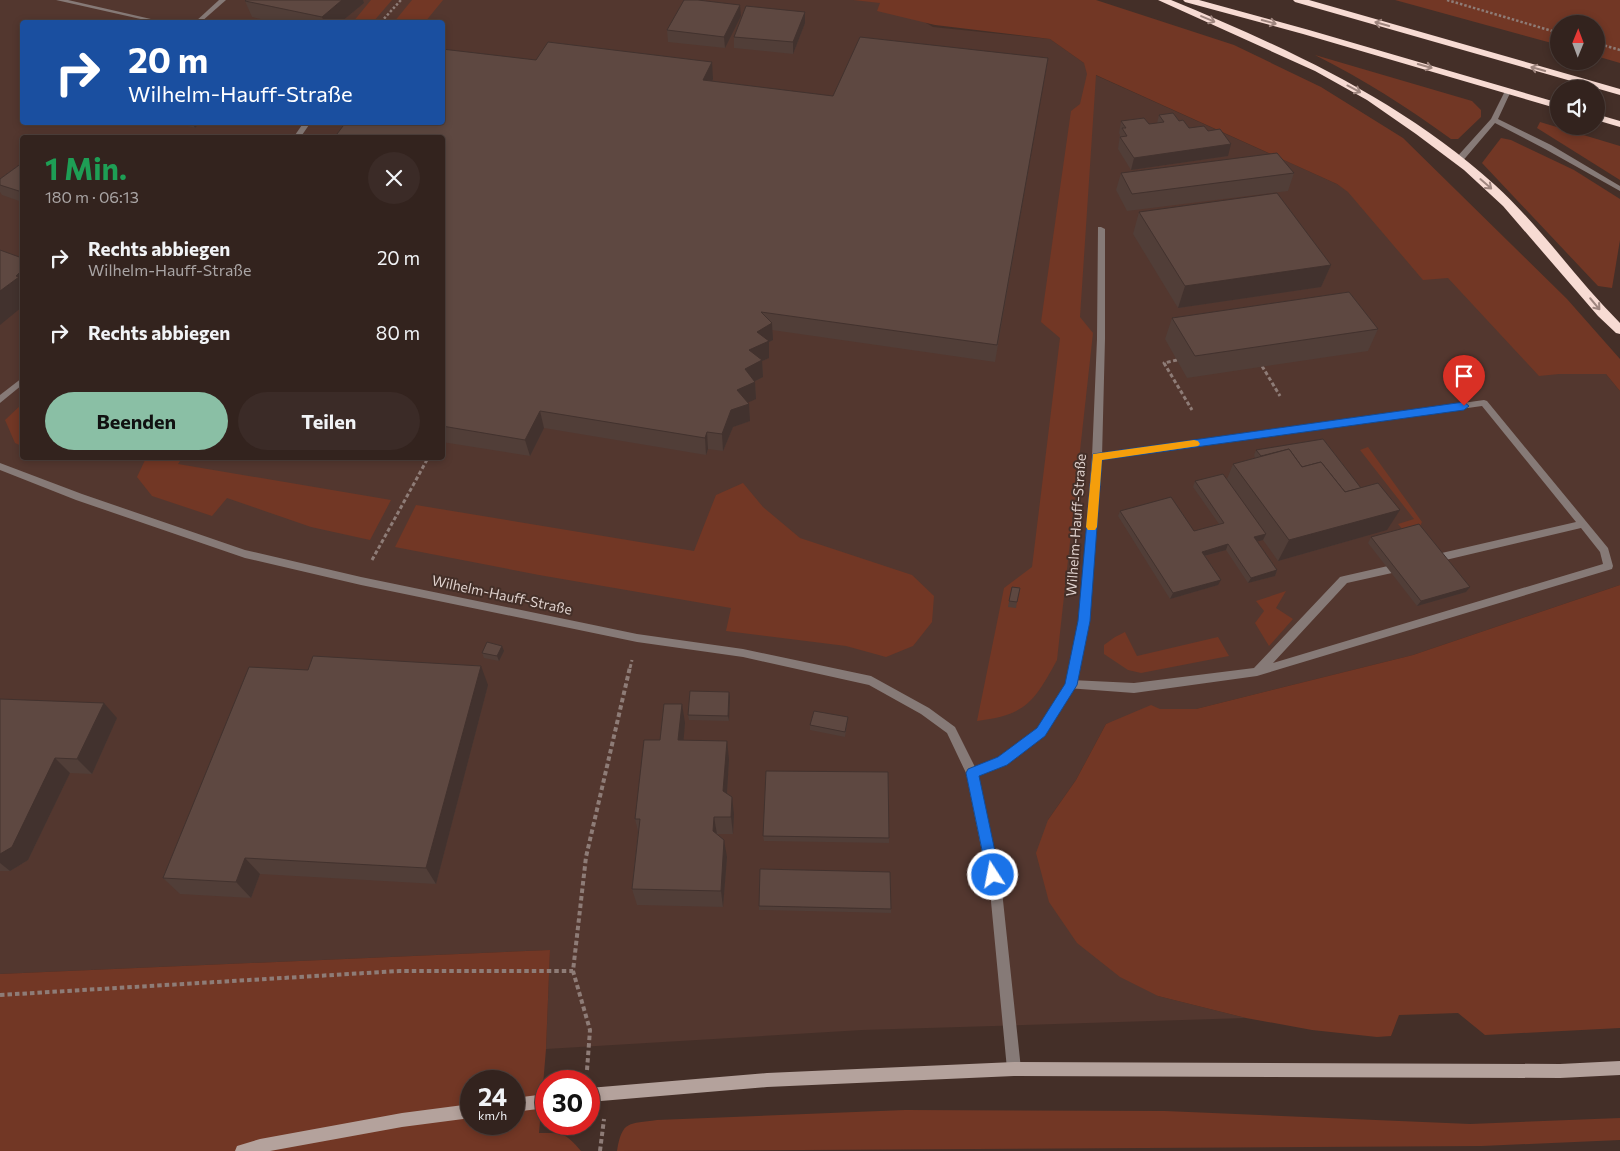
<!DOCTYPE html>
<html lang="de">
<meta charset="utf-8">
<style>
body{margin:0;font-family:Commissioner,sans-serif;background:#3b2b27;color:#f1f3f6;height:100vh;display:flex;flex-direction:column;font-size:19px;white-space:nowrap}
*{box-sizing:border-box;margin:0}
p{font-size:16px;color:#a9a4a4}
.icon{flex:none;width:28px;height:28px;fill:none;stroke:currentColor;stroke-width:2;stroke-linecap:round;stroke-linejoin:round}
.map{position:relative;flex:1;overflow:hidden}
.drawer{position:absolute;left:20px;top:135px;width:425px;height:325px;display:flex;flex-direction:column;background:#33231e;border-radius:5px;box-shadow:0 2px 8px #0003,0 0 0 1px #4e403c}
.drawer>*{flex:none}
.guide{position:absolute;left:20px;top:20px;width:425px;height:105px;border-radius:5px;box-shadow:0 2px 8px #0003,0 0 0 1px #4e403c;background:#1a4fa0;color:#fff;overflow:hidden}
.needle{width:32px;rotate:1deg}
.controls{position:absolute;left:1550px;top:15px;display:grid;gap:10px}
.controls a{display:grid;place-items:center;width:55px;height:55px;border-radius:50%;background:#33231e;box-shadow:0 2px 8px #0003,0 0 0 1px #4e403c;font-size:25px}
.speed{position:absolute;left:460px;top:1070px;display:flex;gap:10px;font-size:25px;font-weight:700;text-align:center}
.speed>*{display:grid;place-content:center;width:65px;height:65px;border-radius:50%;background:#33231e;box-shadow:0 2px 8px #0003,0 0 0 1px #4e403c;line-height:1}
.speed small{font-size:12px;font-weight:400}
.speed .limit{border:8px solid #d22;background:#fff;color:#111}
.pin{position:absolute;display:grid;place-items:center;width:42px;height:42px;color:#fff;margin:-51px -21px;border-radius:50% 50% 50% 0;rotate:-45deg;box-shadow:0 0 5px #0007}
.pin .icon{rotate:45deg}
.me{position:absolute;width:55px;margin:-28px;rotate:349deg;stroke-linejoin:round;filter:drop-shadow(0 0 4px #0008)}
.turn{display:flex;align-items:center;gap:18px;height:105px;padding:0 25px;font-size:22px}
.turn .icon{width:65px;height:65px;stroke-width:2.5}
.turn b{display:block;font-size:35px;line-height:42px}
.round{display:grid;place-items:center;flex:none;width:52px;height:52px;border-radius:26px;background:#3b2b27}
.overview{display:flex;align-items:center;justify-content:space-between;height:85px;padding:0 25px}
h1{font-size:30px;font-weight:700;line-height:38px;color:#1e9e55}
.button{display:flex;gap:10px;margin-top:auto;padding:10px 25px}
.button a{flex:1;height:58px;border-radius:30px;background:#8abfa5;color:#111;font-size:20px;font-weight:700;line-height:58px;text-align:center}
.button a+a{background:#3b2b27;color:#f1f3f6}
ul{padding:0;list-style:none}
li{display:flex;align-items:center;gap:15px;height:75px;padding:0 25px}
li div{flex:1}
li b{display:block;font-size:19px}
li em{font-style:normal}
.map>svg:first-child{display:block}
.built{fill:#53372f;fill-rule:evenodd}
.green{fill:#723725;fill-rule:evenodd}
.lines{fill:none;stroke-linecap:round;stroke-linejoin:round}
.path-far2{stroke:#8e7c77;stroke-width:2.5;stroke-dasharray:2.5 2;stroke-linecap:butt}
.path-far1{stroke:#8e7c77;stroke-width:3;stroke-dasharray:4 2.5;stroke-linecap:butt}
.path{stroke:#8e7c77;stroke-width:4;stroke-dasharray:4.5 3;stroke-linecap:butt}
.lane{fill:#867a77;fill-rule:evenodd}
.street{fill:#867a77;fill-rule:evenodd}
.secondary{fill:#b4a29c;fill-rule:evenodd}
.highway{fill:#f7dbd3;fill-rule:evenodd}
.wall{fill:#513e38}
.shaded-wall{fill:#42322e}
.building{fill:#5e4841;stroke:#42322e}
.oneway{stroke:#9e857e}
.route{fill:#1a73e8;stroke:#114b97}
.slow{fill:#f59e0b}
.labels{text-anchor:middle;stroke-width:4;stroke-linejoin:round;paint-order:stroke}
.street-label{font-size:14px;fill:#dfd1cd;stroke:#442f28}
</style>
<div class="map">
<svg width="1620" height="1151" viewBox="0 0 1620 1151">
<rect width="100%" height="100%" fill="#442f28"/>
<path class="built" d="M0 0H887L933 27 1050 39 1084 63 1095 75 1337 184 1455 260 1559 374H1606L1620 391V585L1413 655 1196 709H1160L1106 724 1076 780 1048 820 1158 996 1246 1018 862 1030 546 1049 550 950 0 974ZM22 22H442V122H22ZM22 138H442V458H22Z"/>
<g class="green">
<polygon points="371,0 392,0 373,22 353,22"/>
<polygon points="412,0 443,0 425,22 394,22"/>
<path d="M853 0H1096L1234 45 1321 87 1403 138 1567 299 1620 359V391L1606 374H1559L1539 376 1448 278 1423 280 1348 192 1337 184 1096 75 1080 317 1093 333 1057 660C1034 702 1026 715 977 721L1004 588 1032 567 1060 338 1041 322 1071 111 1080 104 1087 74 1084 63 1050 39 935 25 877 11 880 3Z"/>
<polygon points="1395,0 1620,0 1620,63 1596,56 1596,24 1559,24 1559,45"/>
<path d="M1315 55 1472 101 1481 110V117L1458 139H1451C1407 107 1363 79 1315 55Z"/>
<polygon points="1540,122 1620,146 1620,180 1537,128"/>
<polygon points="1501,138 1511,140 1574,170 1620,199 1620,240 1612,288 1598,286 1482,163"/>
<polygon points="22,404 22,446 15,443 5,420"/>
<polygon points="1368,447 1422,522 1420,526 1405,532 1398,524 1414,519 1360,450"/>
<polygon points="146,458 182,458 178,464 391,500 370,540 311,527 227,498 212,516 152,496 137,477"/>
<polygon points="743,483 763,507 800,538 912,575 934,596 932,622 913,646 886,657 846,646 726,631 731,608 539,575 395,547 416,505 694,551 716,495"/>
<polygon points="1620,585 1620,1028 1485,1035 1458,1013 1399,1015 1391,1036 1377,1037 1312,1030 1246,1018 1158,996 1120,977 1077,943 1049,902 1036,853 1048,820 1076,780 1106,724 1151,705 1160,709 1196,709 1413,655"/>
<polygon points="1286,591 1276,608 1293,619 1269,646 1255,623 1264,611 1256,601"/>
<polygon points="1125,632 1137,656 1218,637 1229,656 1141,673 1128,670 1104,654 1104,645 1115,637"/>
<path d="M550 950 546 1049 539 1133C562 1133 565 1132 581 1151H0V974ZM471 1081H514V1124H471Z"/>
<path d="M905 1110 1165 1111 1470 1124 1620 1118V1140L1482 1146 617 1151C622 1120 629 1124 657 1120Z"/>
</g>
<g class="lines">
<g class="path-far2">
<polyline points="1447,0 1559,33"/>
<polyline points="381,22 401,0"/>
<polyline points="1596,43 1620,50"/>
</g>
<g class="path-far1">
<polyline points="1177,360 1164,363 1192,410"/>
<polyline points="1262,366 1280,396"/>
<polyline points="372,560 428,458"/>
<polyline points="630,668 632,660"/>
</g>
<g class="path">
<polyline points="0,995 399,971 573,971"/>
<polyline points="587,1070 590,1030 573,971 586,857 630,667"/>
<polyline points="600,1151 604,1119"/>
</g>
<g class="lane">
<polygon points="219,0 226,0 201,22 195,22"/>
<polygon points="1508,89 1511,91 1498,119 1551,145 1620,186 1620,191 1545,149 1495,123 1461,163 1455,163 1455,159 1491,119 1505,91"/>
<polygon points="1484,400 1487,401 1608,548 1613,566 1612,569 1257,676 1134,693 1067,688 1066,685 1067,682 1071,680 1134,683 1254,668 1340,577 1344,576 1401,563 1405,564 1406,567 1405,570 1401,571 1347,583 1273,663 1603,564 1600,552 1581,528 1433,563 1430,562 1428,559 1430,556 1433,555 1576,522 1482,406 1097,460 1092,457 1097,454"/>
</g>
<g class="street">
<polygon points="56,0 68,0 164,22 154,22"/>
<polygon points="304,122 311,122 300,138 293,138"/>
<polygon points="1098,227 1101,227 1105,229 1105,339 1102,457 1089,621 1076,685 1045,735 1006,765 978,776 1002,891 1021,1069 1019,1074 1014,1076 1009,1074 1007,1069 990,891 966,773 947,733 921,714 869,685 743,657 637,642 361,585 245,558 76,500 0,470 0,463 82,494 245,550 361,577 637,634 743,649 871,676 929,708 955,727 975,767 998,757 1037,729 1066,684 1079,621 1092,457 1097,339"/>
<polygon points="22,378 22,385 0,403 0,395"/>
</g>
<g class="secondary">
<polygon points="1620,1061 1620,1075 1560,1078 1014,1076 767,1087 589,1102 589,1088 767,1073 1014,1062 1560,1064"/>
<polygon points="546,1094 546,1108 514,1112 514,1098"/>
<polygon points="471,1104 471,1118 402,1127 270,1151 235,1151 237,1146 260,1139 402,1113"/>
</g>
<g class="highway">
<path d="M1158 0H1171C1287 48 1401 100 1495 185 1541 227 1576 279 1620 323V334L1616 333 1598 316 1503 206 1464 170 1416 134 1367 100 1315 71Z"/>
<polygon points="1183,0 1199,0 1309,30 1559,103 1559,109 1303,34 1185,2"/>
<polygon points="1293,0 1309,0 1620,89 1620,95 1295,2"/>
<polygon points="1596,114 1620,121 1620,127 1596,120"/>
</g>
</g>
<g class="wall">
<polygon points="246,0 363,0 364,3 341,22 275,22 252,17 245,1"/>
<polygon points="741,16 725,48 668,42 667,30"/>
<polygon points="805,23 793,54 734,48 734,37"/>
<polygon points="1048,58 995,362 772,330 773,340 769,342 769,358 762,361 763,377 755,381 756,399 747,402 749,404 750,421 733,427 723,451 708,449 706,455 544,428 530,456 442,442 442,138 536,60 713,79 712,81 833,96"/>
<polygon points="1159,115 1179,121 1228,156 1131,170 1118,149 1120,135 1119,133 1121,121 1149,124 1157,123"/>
<polygon points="172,122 201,122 195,128"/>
<polygon points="22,163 22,202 2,195 0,192 0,179"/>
<polygon points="1121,173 1294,173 1288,191 1127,211 1116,190"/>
<polygon points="1139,212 1331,265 1321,287 1178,308 1133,234"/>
<polygon points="1172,318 1378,329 1368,351 1187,378 1165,339"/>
<polygon points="1256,450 1387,530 1278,561 1263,540 1257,541 1277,570 1275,576 1248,583 1226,550 1205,556 1218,585 1170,599 1118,516 1120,511 1194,531 1219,524 1193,487 1195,481 1227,479 1233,464 1255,458 1254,455"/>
<polygon points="1371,537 1470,587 1466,592 1417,606 1368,543"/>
<polygon points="1012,587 1017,602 1016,608 1008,607"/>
<polygon points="504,651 499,661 484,658 482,653"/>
<polygon points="488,685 436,884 260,874 251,898 180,894 163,878"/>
<polygon points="730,697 729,721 689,720 688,715"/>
<polygon points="0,699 117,718 92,774 70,773 28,860 10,871 0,871"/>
<polygon points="848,717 845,737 810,730 810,725"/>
<polygon points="685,723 683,740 729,759 727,793 734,814 733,834 717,834 727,857 723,907 637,905 632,889 638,831 635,819 660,740"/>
<polygon points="763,836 889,838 889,843 764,841"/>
<polygon points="759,906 891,909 891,913 759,910"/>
</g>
<g class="shaded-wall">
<polygon points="342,0 363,0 364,3 341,22 324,22 322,17"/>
<polygon points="740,5 741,16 725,48 724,37"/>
<polygon points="805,12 805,23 793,54 793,42"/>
<polygon points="712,62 713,79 704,97 703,80"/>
<polygon points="192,122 201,122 195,128"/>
<polygon points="1231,144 1228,156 1131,170 1134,158"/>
<polygon points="1331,265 1321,287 1178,308 1185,286"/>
<polygon points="22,270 22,307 0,325 0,291 16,276"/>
<polygon points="772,323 773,340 769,342 769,358 762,361 763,377 751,383 755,382 756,399 738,407 737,390 745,369 749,350 757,332"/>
<polygon points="749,404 750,421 733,427 723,451 722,434 731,410"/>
<polygon points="540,411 544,428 530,456 525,440"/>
<polygon points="707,432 708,449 706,455 705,438"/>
<polygon points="1400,510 1387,530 1278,561 1289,540"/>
<polygon points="1266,534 1263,540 1252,543 1254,537"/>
<polygon points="1228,544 1226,550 1200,557 1202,552"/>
<polygon points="1277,570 1275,576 1248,583 1251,578"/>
<polygon points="1221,580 1218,585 1170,599 1173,593"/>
<polygon points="1470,587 1466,592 1417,606 1421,601"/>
<polygon points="502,646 504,651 499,661 497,656"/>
<polygon points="481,666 488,685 436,884 426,868"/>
<polygon points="729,692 730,697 729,721 728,716"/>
<polygon points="104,703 117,718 92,774 77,759"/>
<polygon points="682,704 685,723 682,758 678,740"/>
<polygon points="727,741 729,759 726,809 723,791"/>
<polygon points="55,758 70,773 28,860 10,871 0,863 0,854"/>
<polygon points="732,797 734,814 733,834 731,817"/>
<polygon points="714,817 717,834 713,831"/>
<polygon points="724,840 727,857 723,907 721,891"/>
<polygon points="245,858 260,874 251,898 236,882"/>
</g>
<g class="building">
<polygon points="246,0 342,0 322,17 245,1"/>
<polygon points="684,0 698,0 740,5 724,37 667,30"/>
<polygon points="746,6 805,12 793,42 734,37"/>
<polygon points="860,37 1048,58 997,345 761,312 772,323 757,332 769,341 749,350 762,360 745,369 755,382 737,390 749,404 731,410 722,434 707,432 705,438 540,411 525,440 442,426 442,138 334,138 346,122 442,122 442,49 536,60 548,42 712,62 703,80 833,96"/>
<polygon points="1173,113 1179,121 1183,120 1189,128 1204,126 1208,131 1220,129 1231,144 1134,158 1120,137 1127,136 1122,128 1126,128 1121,121 1144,118 1149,124 1164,122 1159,115"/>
<polygon points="1277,153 1294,173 1132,194 1121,173"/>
<polygon points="22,163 22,192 0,185 0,179"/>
<polygon points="1277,193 1331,265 1185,286 1139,212"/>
<polygon points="0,250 22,258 22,270 16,276 19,277 0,291"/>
<polygon points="1349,292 1378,329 1195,356 1172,318"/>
<polygon points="1323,439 1361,488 1345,492 1321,462 1302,467 1289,449 1261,456 1256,450"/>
<polygon points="1289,449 1302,467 1321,462 1345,492 1378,483 1400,510 1289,540 1233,464"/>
<polygon points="1223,474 1266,534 1254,537 1277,570 1251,578 1228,544 1202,552 1221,580 1173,593 1120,511 1171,497 1194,531 1224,523 1195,481"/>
<polygon points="1419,524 1470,587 1421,601 1371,537"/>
<polygon points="1012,587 1020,588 1017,602 1009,601"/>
<polygon points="487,642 502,646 497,656 482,653"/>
<polygon points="313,656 481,666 426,868 245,858 236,882 163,878 249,667 308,670"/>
<polygon points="690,691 729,692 728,716 688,715"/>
<polygon points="0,699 104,703 77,759 55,758 12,847 0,854"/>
<polygon points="664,704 682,704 678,740 727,741 723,791 732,797 731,817 714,817 713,831 724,840 721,891 632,889 640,819 635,819 644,740 660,740"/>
<polygon points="814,711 848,717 845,732 810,725"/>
<polygon points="766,771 888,772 889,838 763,836"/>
<polygon points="760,869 890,872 891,909 759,906"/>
</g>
<defs><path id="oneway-shaft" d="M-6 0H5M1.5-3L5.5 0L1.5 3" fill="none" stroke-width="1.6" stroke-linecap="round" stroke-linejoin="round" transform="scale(1.25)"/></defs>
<g class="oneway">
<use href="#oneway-shaft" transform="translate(1208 19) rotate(23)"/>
<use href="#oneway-shaft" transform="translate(1269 22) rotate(15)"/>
<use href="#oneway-shaft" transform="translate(1382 24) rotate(-164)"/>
<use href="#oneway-shaft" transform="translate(1425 66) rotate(16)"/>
<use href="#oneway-shaft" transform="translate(1538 69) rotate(-164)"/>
<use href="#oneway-shaft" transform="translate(1354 89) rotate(28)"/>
<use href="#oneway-shaft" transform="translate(1486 184) rotate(41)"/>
<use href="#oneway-shaft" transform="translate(1595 304) rotate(50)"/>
</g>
<polygon class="route" points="1464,402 1469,406 1464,410 1102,460 1090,621 1077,685 1045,736 1007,765 979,776 1000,875 998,879 993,881 988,879 966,773 968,769 998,757 1037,728 1065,684 1078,621 1093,454"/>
<polygon class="slow" points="1194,440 1198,441 1200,444 1198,446 1102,460 1097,527 1095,530 1088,530 1086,527 1093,454"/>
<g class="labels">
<g class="street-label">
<text transform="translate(1076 525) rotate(-86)" y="5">Wilhelm-Hauff-Straße</text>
<text transform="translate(502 595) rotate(12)" y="5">Wilhelm-Hauff-Straße</text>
</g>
</g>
</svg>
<div class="controls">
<a><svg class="needle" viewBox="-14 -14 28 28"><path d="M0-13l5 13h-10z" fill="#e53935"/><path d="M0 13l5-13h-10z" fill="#a9a4a4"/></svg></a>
<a><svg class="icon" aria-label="sound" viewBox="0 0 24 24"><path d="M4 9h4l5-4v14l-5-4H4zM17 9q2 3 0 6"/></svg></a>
</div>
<div class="speed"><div>24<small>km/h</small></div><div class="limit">30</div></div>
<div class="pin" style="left:1464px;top:406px;background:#d93025"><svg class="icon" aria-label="arrive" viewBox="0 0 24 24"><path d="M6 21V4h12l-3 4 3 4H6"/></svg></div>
<svg class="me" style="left:993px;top:875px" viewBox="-20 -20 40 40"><circle r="17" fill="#1a73e8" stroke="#fff" stroke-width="3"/><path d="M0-11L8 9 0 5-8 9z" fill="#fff"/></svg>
<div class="guide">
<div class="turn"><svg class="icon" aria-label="right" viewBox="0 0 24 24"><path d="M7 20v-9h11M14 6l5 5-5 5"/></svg><div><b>20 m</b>Wilhelm-Hauff-Straße</div></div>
</div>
<section class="drawer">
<div class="overview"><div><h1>1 Min.</h1><p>180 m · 06:13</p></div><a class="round"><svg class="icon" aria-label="close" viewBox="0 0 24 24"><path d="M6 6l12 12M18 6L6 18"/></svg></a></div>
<ul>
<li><svg class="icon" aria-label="right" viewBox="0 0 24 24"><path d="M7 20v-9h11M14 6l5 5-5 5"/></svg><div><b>Rechts abbiegen</b><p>Wilhelm-Hauff-Straße</p></div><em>20 m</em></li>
<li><svg class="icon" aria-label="right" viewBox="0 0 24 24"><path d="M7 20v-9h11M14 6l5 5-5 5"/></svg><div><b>Rechts abbiegen</b></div><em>80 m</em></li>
</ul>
<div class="button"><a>Beenden</a><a>Teilen</a></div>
</section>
</div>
